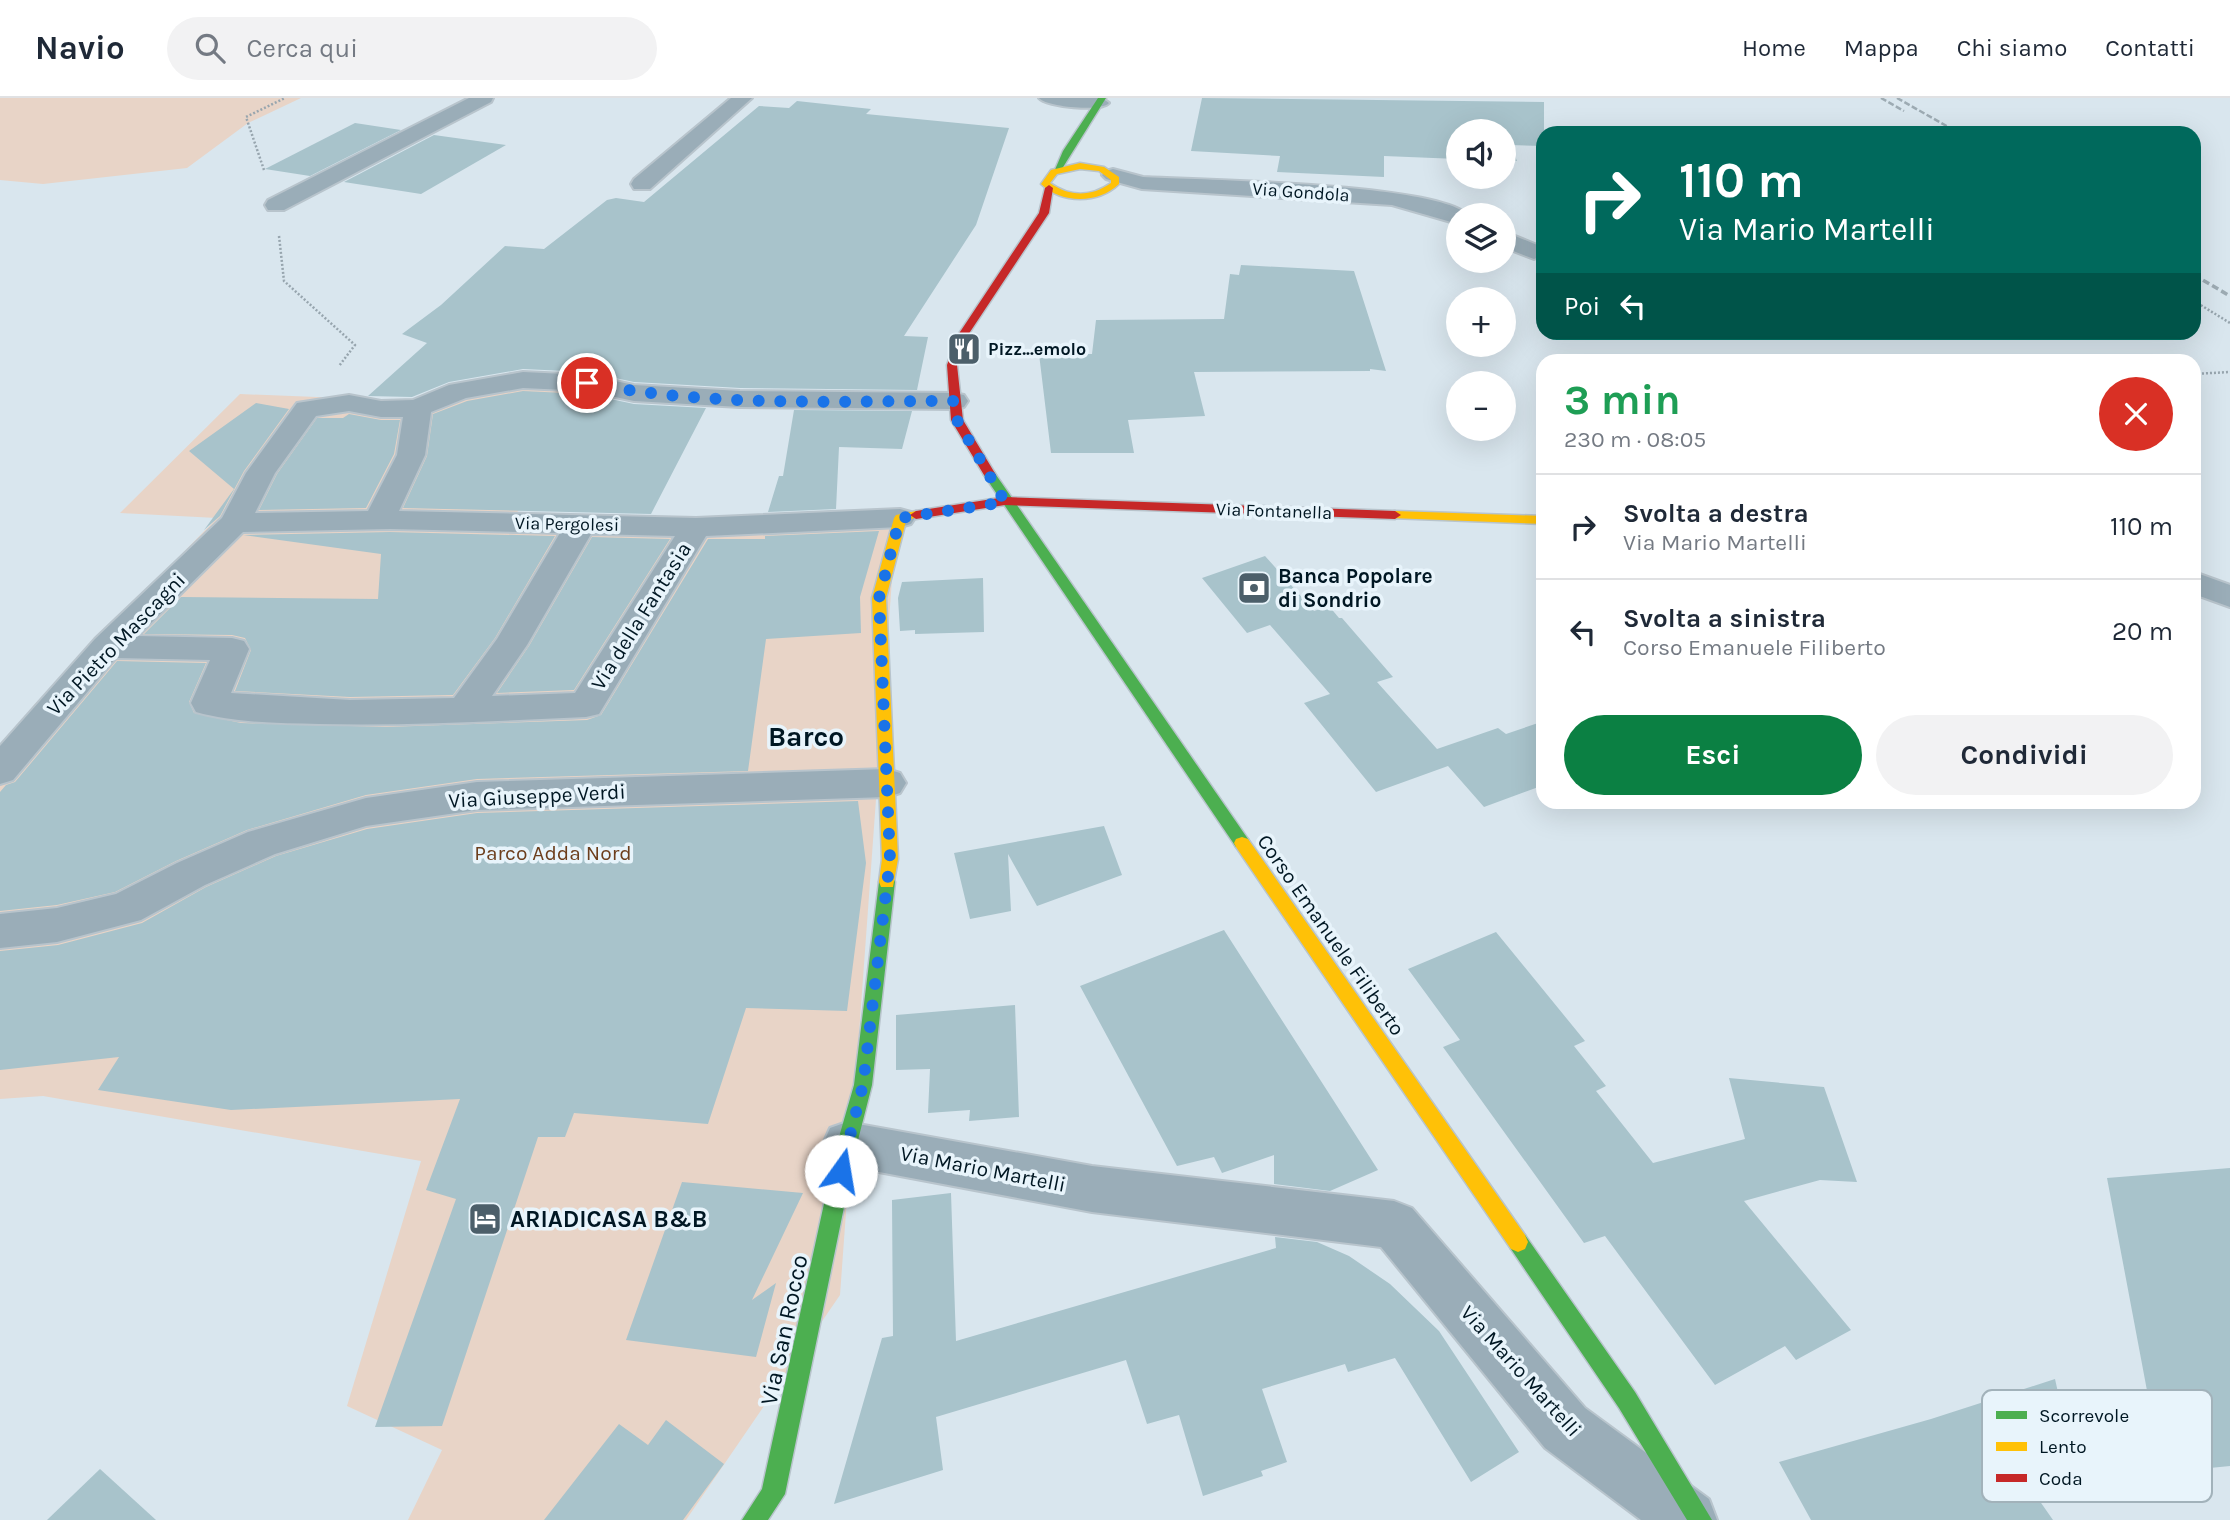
<!DOCTYPE html>
<html lang="it">
<meta charset="utf-8">
<style>
body{margin:0;font-family:Karla,sans-serif;background:#f2f2f3;color:#1f2937;height:100vh;display:flex;flex-direction:column;font-size:26px;white-space:nowrap}
*{box-sizing:border-box;margin:0}
p{font-size:23px;color:#747a83}
.icon{flex:none;width:38px;height:38px;fill:none;stroke:currentColor;stroke-width:2;stroke-linecap:round;stroke-linejoin:round}
.map{position:relative;flex:1;overflow:hidden}
.details{position:absolute;left:1536px;top:256px;width:665px;height:455px;display:flex;flex-direction:column;background:#fff;border-radius:21px;box-shadow:0 7px 28px #0002}
.details>*{flex:none}
.top-card{position:absolute;left:1536px;top:28px;width:665px;height:214px;border-radius:21px;box-shadow:0 7px 28px #0002;background:#00695c;color:#fff;overflow:hidden}
.buttons{position:absolute;left:1446px;top:21px;display:grid;gap:14px}
.buttons a{display:grid;place-items:center;width:70px;height:70px;border-radius:50%;background:#fff;box-shadow:0 7px 28px #0002;font-size:35px}
.pin{position:absolute;display:grid;place-items:center;width:60px;height:60px;color:#fff;margin:-30px;border:4px solid #fff;border-radius:50%;box-shadow:0 2px 7px #0007}
.me{position:absolute;width:77px;margin:-38px;rotate:13deg;stroke-linejoin:round;filter:drop-shadow(0 0 5px #0008)}
.turn{display:flex;align-items:center;gap:24px;height:147px;padding:0 28px;font-size:32px}
.turn .icon{width:91px;height:91px;stroke-width:2.5}
.turn b{display:block;font-size:49px;line-height:60px}
.then{display:flex;align-items:center;height:66px;padding:0 28px;background:#0003;gap:14px;font-size:26px}
.round{display:grid;place-items:center;flex:none;width:74px;height:74px;border-radius:37px;background:#f2f2f3}
.head{display:flex;align-items:center;justify-content:space-between;height:119px;padding:0 28px}
h1{font-size:42px;font-weight:700;line-height:52px;color:#1e9e55}
.primary-button{display:flex;gap:14px;margin-top:auto;padding:14px 28px}
.primary-button a{flex:1;height:80px;border-radius:42px;background:#0b8043;color:#fff;font-size:28px;font-weight:700;line-height:80px;text-align:center}
.primary-button a+a{background:#f2f2f3;color:#1f2937}
ul{padding:0;list-style:none}
li{display:flex;align-items:center;gap:21px;height:105px;padding:0 28px;border-top:2px solid #e0e1e3}
li div{flex:1}
li b{display:block;font-size:26px}
li em{font-style:normal}
header{display:flex;align-items:center;gap:42px;box-sizing:border-box;height:98px;padding:0 35px;background:#fff;border-bottom:2px solid #e0e1e3}
header strong{font-size:33px}
nav{display:flex;gap:38px;margin-inline-start:auto;font-size:24px}
.search{width:490px;height:63px;background:#f2f2f3;display:flex;align-items:center;gap:18px;box-sizing:border-box;padding:0 24px;border-radius:38px;color:#747a83;font-size:26px}
.map>svg:first-child{display:block}
.green{fill:#e8d4c7}
.building{fill:#a8c3cb}
.lines{fill:none;stroke-linecap:round;stroke-linejoin:round}
.street-casing{stroke:#b8c4cc;stroke-width:4}
.fast-casing{stroke:#b8c4cc;stroke-width:3}
.slow-casing{stroke:#b8c4cc;stroke-width:3}
.jam-casing{stroke:#b8c4cc;stroke-width:3}
.path{stroke:#97a5ae;stroke-width:2.5;stroke-dasharray:2 2;stroke-linecap:butt}
.street{fill:#9aadb8;fill-rule:evenodd}
.fast{fill:#4caf50;fill-rule:evenodd}
.slow{fill:#ffc107;fill-rule:evenodd}
.jam{fill:#c62828;fill-rule:evenodd}
.rail-far1{stroke:#9dabb3;stroke-width:2.5;stroke-dasharray:6 2.5;stroke-linecap:butt}
.rail{stroke:#9dabb3;stroke-width:3.5;stroke-dasharray:7 3.5;stroke-linecap:butt}
.route{stroke:#1a73e8;stroke-width:12;stroke-dasharray:0 21.6}
.labels{text-anchor:middle;stroke-width:7;stroke-linejoin:round;paint-order:stroke}
.far-street-label{font-size:18px;fill:#001723;stroke:#e8f4fb}
.far-poi-label{font-size:18px;font-weight:bold;fill:#001723;stroke:#e8f4fb;text-anchor:start}
.poi-label{font-size:21px;font-weight:bold;fill:#001723;stroke:#e8f4fb;text-anchor:start}
.street-label{font-size:21px;fill:#001723;stroke:#e8f4fb}
.park-label{font-size:21px;fill:#6c3e1c;stroke:#e8f4fb}
.near-poi-label{font-size:24px;font-weight:bold;fill:#001723;stroke:#e8f4fb;text-anchor:start}
.near-street-label{font-size:24px;fill:#001723;stroke:#e8f4fb}
.district-label{font-size:28px;font-weight:bold;fill:#001723;stroke:#e8f4fb}
.key{fill:#e8f4fb;stroke:#a2b2ba;stroke-width:2}
.key-label{font-size:19px;fill:#001723}
</style>
<header>
<strong>Navio</strong>
<div class="search"><svg class="icon" aria-label="search" viewBox="0 0 24 24"><circle cx="10" cy="10" r="6"/><path d="M15 15l6 6"/></svg>Cerca qui</div>
<nav><a>Home</a><a>Mappa</a><a>Chi siamo</a><a>Contatti</a></nav>
</header>
<div class="map">
<svg width="2230" height="1422" viewBox="0 0 2230 1422">
<rect width="100%" height="100%" fill="#d9e6ee"/>
<g class="green">
<polygon points="0,0 301,0 248,25 187,70 43,86 0,82"/>
<polygon points="608,289 620,293 513,419 697,425 889,418 895,440 840,1197 686,1422 408,1422 442,1352 347,1308 421,1063 43,998 0,1001 0,660 34,607 217,420 120,415 240,296 443,304 517,291"/>
</g>
<g class="building">
<polygon points="1202,0 1544,4 1544,48 1511,47 1517,63 1503,63 1503,33 1458,33 1458,61 1384,58 1384,79 1277,74 1280,58 1191,53"/>
<polygon points="797,3 871,11 866,16 1009,30 976,127 904,238 928,239 917,292 740,290 634,284 587,274 523,271 449,284 412,299 368,298 427,245 402,236 441,207 505,148 544,151 607,102 616,100 644,104 759,8 789,10"/>
<polygon points="355,25 401,32 310,78 265,71"/>
<polygon points="434,37 506,47 421,96 344,84"/>
<polygon points="1241,167 1354,173 1386,273 1370,271 1370,273 1194,274 1205,318 1128,322 1134,355 1051,355 1039,256 1092,256 1096,222 1224,221 1230,176 1239,177"/>
<polygon points="523,293 587,296 634,306 706,310 651,416 403,410 427,358 433,316 467,303"/>
<polygon points="256,305 289,311 244,373 220,418 204,432 234,391 189,353"/>
<polygon points="794,312 912,313 902,351 839,349 836,411 768,414 779,378 783,378"/>
<polygon points="349,316 381,322 400,322 394,356 366,410 259,412 277,376 317,320 343,320"/>
<polygon points="879,433 860,499 861,535 766,541 748,673 477,681 366,697 247,732 176,763 115,794 57,807 0,813 0,694 6,687 15,684 117,563 206,565 189,604 194,615 241,625 386,629 587,622 601,617 708,441 765,441 765,438"/>
<polygon points="390,434 555,438 495,540 453,597 350,599 235,593 251,552 245,540 232,537 144,536 181,499 378,501 381,456 243,437"/>
<polygon points="592,439 670,441 574,592 497,595 529,548"/>
<polygon points="1265,458 1314,513 1329,508 1339,520 1342,520 1393,579 1377,584 1437,651 1498,630 1506,636 1544,623 1544,687 1484,709 1448,668 1376,694 1304,605 1330,596 1270,527 1247,535 1202,480"/>
<polygon points="983,480 984,534 915,536 915,532 900,533 898,500 902,484"/>
<polygon points="858,703 866,765 847,913 746,910 708,1026 574,1015 565,1039 538,1039 442,1328 375,1329 456,1101 426,1092 460,1001 231,1012 98,992 119,959 0,972 0,853 58,847 142,825 206,789 276,758 367,731 477,715"/>
<polygon points="1104,728 1122,777 1037,808 1008,756 1011,813 970,821 954,755"/>
<polygon points="1224,832 1346,1022 1378,1072 1330,1093 1274,1086 1274,1057 1222,1075 1214,1059 1177,1068 1080,888"/>
<polygon points="1496,834 1585,943 1574,948 1606,988 1596,993 1653,1065 1745,1041 1729,980 1824,989 1857,1084 1820,1082 1744,1103 1851,1232 1796,1262 1785,1248 1715,1287 1605,1138 1584,1145 1443,949 1460,942 1408,871"/>
<polygon points="1015,907 1019,1019 969,1023 970,1012 928,1015 930,971 896,972 896,917"/>
<polygon points="2230,1070 2230,1368 2159,1375 2155,1335 2107,1080"/>
<polygon points="682,1084 803,1095 752,1202 776,1185 756,1259 626,1242"/>
<polygon points="951,1095 956,1243 1276,1150 1275,1139 1317,1144 1349,1158 1390,1186 1439,1233 1519,1354 1471,1384 1395,1260 1348,1274 1345,1266 1262,1291 1287,1364 1261,1373 1263,1378 1203,1398 1179,1317 1147,1326 1126,1262 936,1319 943,1372 834,1406 882,1240 893,1238 892,1102"/>
<polygon points="2055,1281 2074,1366 2025,1382 2053,1422 1811,1422 1779,1364 1931,1321"/>
<polygon points="666,1322 724,1366 683,1422 544,1422 619,1326 648,1347"/>
<polygon points="100,1371 156,1422 47,1422"/>
</g>
<g class="lines">
<defs>
<g id="street">
<polygon points="469,0 493,0 491,4 284,112 268,112 265,107 268,102"/>
<polygon points="731,0 752,0 650,91 634,91 631,86 634,81"/>
<path d="M1039 0H1102L1109 5C1101 14 1046 9 1039 0Z"/>
<path d="M1113 71 1143 79C1199 82 1436 85 1468 117H1458V126L1392 107 1142 91 1106 81 1102 77 1106 73Z"/>
<polygon points="1503,133 1542,149 1544,157 1534,161 1503,149"/>
<path d="M523 274 587 277 634 287 740 293 954 295 964 297 968 303 964 309 954 311 740 309 634 303 587 293 523 290 466 300 431 314 425 357 399 413 696 420 900 411 911 414 915 420 911 426 900 429 706 438 599 616 586 619C497 623 408 628 319 626 279 625 235 625 196 614L191 605 210 562 116 560 13 682 0 686V648L95 541 222 420 246 375 297 305 349 297 381 303 413 302 449 287ZM349 313 381 319H403L397 357 368 413 255 415 275 375 316 318ZM390 431 560 435 497 541 454 600 350 602 231 595 249 551 244 543 232 540 138 538 243 434ZM591 436 675 438 575 595 492 598 527 547Z"/>
<polygon points="2194,474 2230,487 2230,509 2194,496"/>
<polygon points="887,671 900,675 906,685 900,695 887,699 477,712 366,728 275,756 205,787 141,822 57,844 0,850 0,816 57,810 116,796 177,765 248,734 366,700 477,684"/>
<polygon points="847,1024 1092,1068 1394,1103 1412,1110 1585,1310 1709,1401 1717,1422 1641,1422 1545,1350 1381,1149 1092,1114 847,1068 830,1062 823,1046 830,1030"/>
</g>
<g id="fast">
<polygon points="1098,0 1106,0 1060,74 1054,74 1063,53"/>
<polygon points="990,373 994,374 1248,741 1250,745 1248,749 1236,749 984,377"/>
<polygon points="887,778 893,779 895,784 872,987 857,1046 785,1396 768,1422 742,1422 762,1391 837,1046 854,987 879,784 881,779"/>
<polygon points="1518,1134 1525,1137 1635,1294 1712,1422 1687,1422 1619,1310 1511,1151 1508,1144 1511,1137"/>
</g>
<g id="slow">
<path d="M1080 65 1104 69 1119 79V86C1098 106 1062 106 1041 86L1051 72ZM1080 71 1099 73 1111 82V85C1091 99 1070 99 1050 85L1057 76Z"/>
<polygon points="916,413 922,417 906,423 886,500 898,761 893,789 881,789 879,784 882,761 872,500 894,420 896,417"/>
<polygon points="1395,413 1544,418 1544,426 1391,420 1391,414"/>
<polygon points="1242,739 1248,741 1525,1137 1528,1144 1525,1151 1518,1154 1511,1151 1236,749 1234,745 1236,741"/>
</g>
<g id="jam">
<polygon points="1049,87 1053,90 1049,115 968,237 957,267 963,322 996,377 990,381 984,377 951,322 947,267 958,237 1039,115 1045,90"/>
<polygon points="1005,399 1395,413 1401,417 1395,421 1005,407 916,421 910,417 916,413"/>
</g>
</defs>
<use href="#street" class="street-casing"/>
<use href="#fast" class="fast-casing"/>
<use href="#slow" class="slow-casing"/>
<use href="#jam" class="jam-casing"/>
<g class="path">
<polyline points="264,72 246,19 285,0"/>
<polyline points="279,138 284,183 355,247 339,268"/>
<polyline points="2194,203 2230,225"/>
<polyline points="2194,276 2230,274"/>
</g>
<use href="#street" class="street"/>
<use href="#fast" class="fast"/>
<use href="#slow" class="slow"/>
<use href="#jam" class="jam"/>
<g class="rail-far1">
<polyline points="1881,0 1904,13"/>
<polyline points="1897,0 1959,35"/>
</g>
<polyline class="rail" points="2194,177 2230,198"/>
</g>
<g class="lines">
<path class="route" d="M587 285C707 309 833 303 954 303L957 322 1005 404 900 420 879 500 890 761 863 987 841 1073"/>
</g>
<defs>
<symbol id="restaurant-square" viewBox="-11 -11 22 22"><rect x="-9" y="-9" width="18" height="18" rx="4" fill="#4c5f6a" stroke="#e8f4fb"/><path d="M-5-6h1v4h1v-4h1v4h1v-4h1v5L-1.5 .5V6h-2V.5L-5-1ZM5-6V6H3V1.5H1.5Q1.5-4 5-6Z" fill="#fff"/></symbol>
<symbol id="bank-square" viewBox="-11 -11 22 22"><rect x="-9" y="-9" width="18" height="18" rx="4" fill="#4c5f6a" stroke="#e8f4fb"/><path d="M-6-4H6V4H-6ZM0-2.3a2.3 2.3 0 1 0 0 4.6a2.3 2.3 0 1 0 0-4.6Z" fill="#fff"/></symbol>
<symbol id="hotel-square" viewBox="-11 -11 22 22"><rect x="-9" y="-9" width="18" height="18" rx="4" fill="#4c5f6a" stroke="#e8f4fb"/><path d="M-6-4.5h1.5V1H6V5H4.5V3h-9V5H-6ZM-4 0a1.8 1.8 0 1 1 3.6 0ZM.5 0V-2.5h3Q6-2.5 6 0Z" fill="#fff"/></symbol>
</defs>
<g fill-rule="evenodd">
<use href="#restaurant-square" x="945" y="232" width="38" height="38"/>
<use href="#bank-square" x="1235" y="471" width="38" height="38"/>
<use href="#hotel-square" x="466" y="1102" width="38" height="38"/>
</g>
<g class="labels">
<g class="far-street-label">
<text transform="translate(1301 94) rotate(4)" y="6">Via Gondola</text>
<text transform="translate(1274 413) rotate(2)" y="6">Via Fontanella</text>
<text transform="translate(567 426) rotate(1)" y="6">Via Pergolesi</text>
</g>
<g class="far-poi-label">
<text x="988" y="257">Pizz...emolo</text>
</g>
<g class="poi-label">
<text x="1278" y="485">Banca Popolare<tspan x="1278" dy="24">di Sondrio</tspan></text>
</g>
<g class="street-label">
<text transform="translate(641 518) rotate(-58)" y="7">Via della Fantasia</text>
<text transform="translate(116 546) rotate(-46)" y="7">Via Pietro Mascagni</text>
<text transform="translate(537 698) rotate(-3)" y="7">Via Giuseppe Verdi</text>
<text transform="translate(1331 837) rotate(55)" y="7">Corso Emanuele Filiberto</text>
<text transform="translate(983 1071) rotate(11)" y="7">Via Mario Martelli</text>
<text transform="translate(1521 1273) rotate(48)" y="7">Via Mario Martelli</text>
</g>
<g class="park-label">
<text x="553" y="762">Parco Adda Nord</text>
</g>
<g class="near-poi-label">
<text x="510" y="1129">ARIADICASA B&amp;B</text>
</g>
<g class="near-street-label">
<text transform="translate(784 1232) rotate(-78)" y="8">Via San Rocco</text>
</g>
<g class="district-label">
<text x="806" y="648">Barco</text>
</g>
</g>
<rect x="1982" y="1292" width="230" height="112" rx="10" class="key"/>
<rect x="1996" y="1313" width="31" height="8" fill="#4caf50"/>
<rect x="1996" y="1344" width="31" height="9" fill="#ffc107"/>
<rect x="1996" y="1376" width="31" height="8" fill="#c62828"/>
<g class="key-label">
<text x="2039" y="1324">Scorrevole</text>
<text x="2039" y="1355">Lento</text>
<text x="2039" y="1387">Coda</text>
</g>
</svg>
<div class="buttons">
<a><svg class="icon" aria-label="sound" viewBox="0 0 24 24"><path d="M4 9h4l5-4v14l-5-4H4zM17 9q2 3 0 6"/></svg></a>
<a><svg class="icon" aria-label="layers" viewBox="0 0 24 24"><path d="M12 4l9 5-9 5-9-5zM3 14l9 5 9-5"/></svg></a>
<a>+</a>
<a>−</a>
</div>
<div class="pin" style="left:587px;top:285px;background:#d93025"><svg class="icon" aria-label="arrive" viewBox="0 0 24 24"><path d="M6 21V4h12l-3 4 3 4H6"/></svg></div>
<svg class="me" style="left:841px;top:1073px" viewBox="-20 -20 40 40"><circle r="19" fill="#fff"/><path d="M0-13L10 11 0 6-10 11z" fill="#1a73e8"/></svg>
<div class="top-card">
<div class="turn"><svg class="icon" aria-label="right" viewBox="0 0 24 24"><path d="M7 20v-9h11M14 6l5 5-5 5"/></svg><div><b>110 m</b>Via Mario Martelli</div></div>
<div class="then">Poi<svg class="icon" aria-label="left" viewBox="0 0 24 24"><path d="M17 20v-9H6M10 6l-5 5 5 5"/></svg></div>
</div>
<section class="details">
<div class="head"><div><h1>3 min</h1><p>230 m · 08:05</p></div><a class="round" style="background:#d93025;color:#fff"><svg class="icon" aria-label="close" viewBox="0 0 24 24"><path d="M6 6l12 12M18 6L6 18"/></svg></a></div>
<ul>
<li><svg class="icon" aria-label="right" viewBox="0 0 24 24"><path d="M7 20v-9h11M14 6l5 5-5 5"/></svg><div><b>Svolta a destra</b><p>Via Mario Martelli</p></div><em>110 m</em></li>
<li><svg class="icon" aria-label="left" viewBox="0 0 24 24"><path d="M17 20v-9H6M10 6l-5 5 5 5"/></svg><div><b>Svolta a sinistra</b><p>Corso Emanuele Filiberto</p></div><em>20 m</em></li>
</ul>
<div class="primary-button"><a>Esci</a><a>Condividi</a></div>
</section>
</div>
